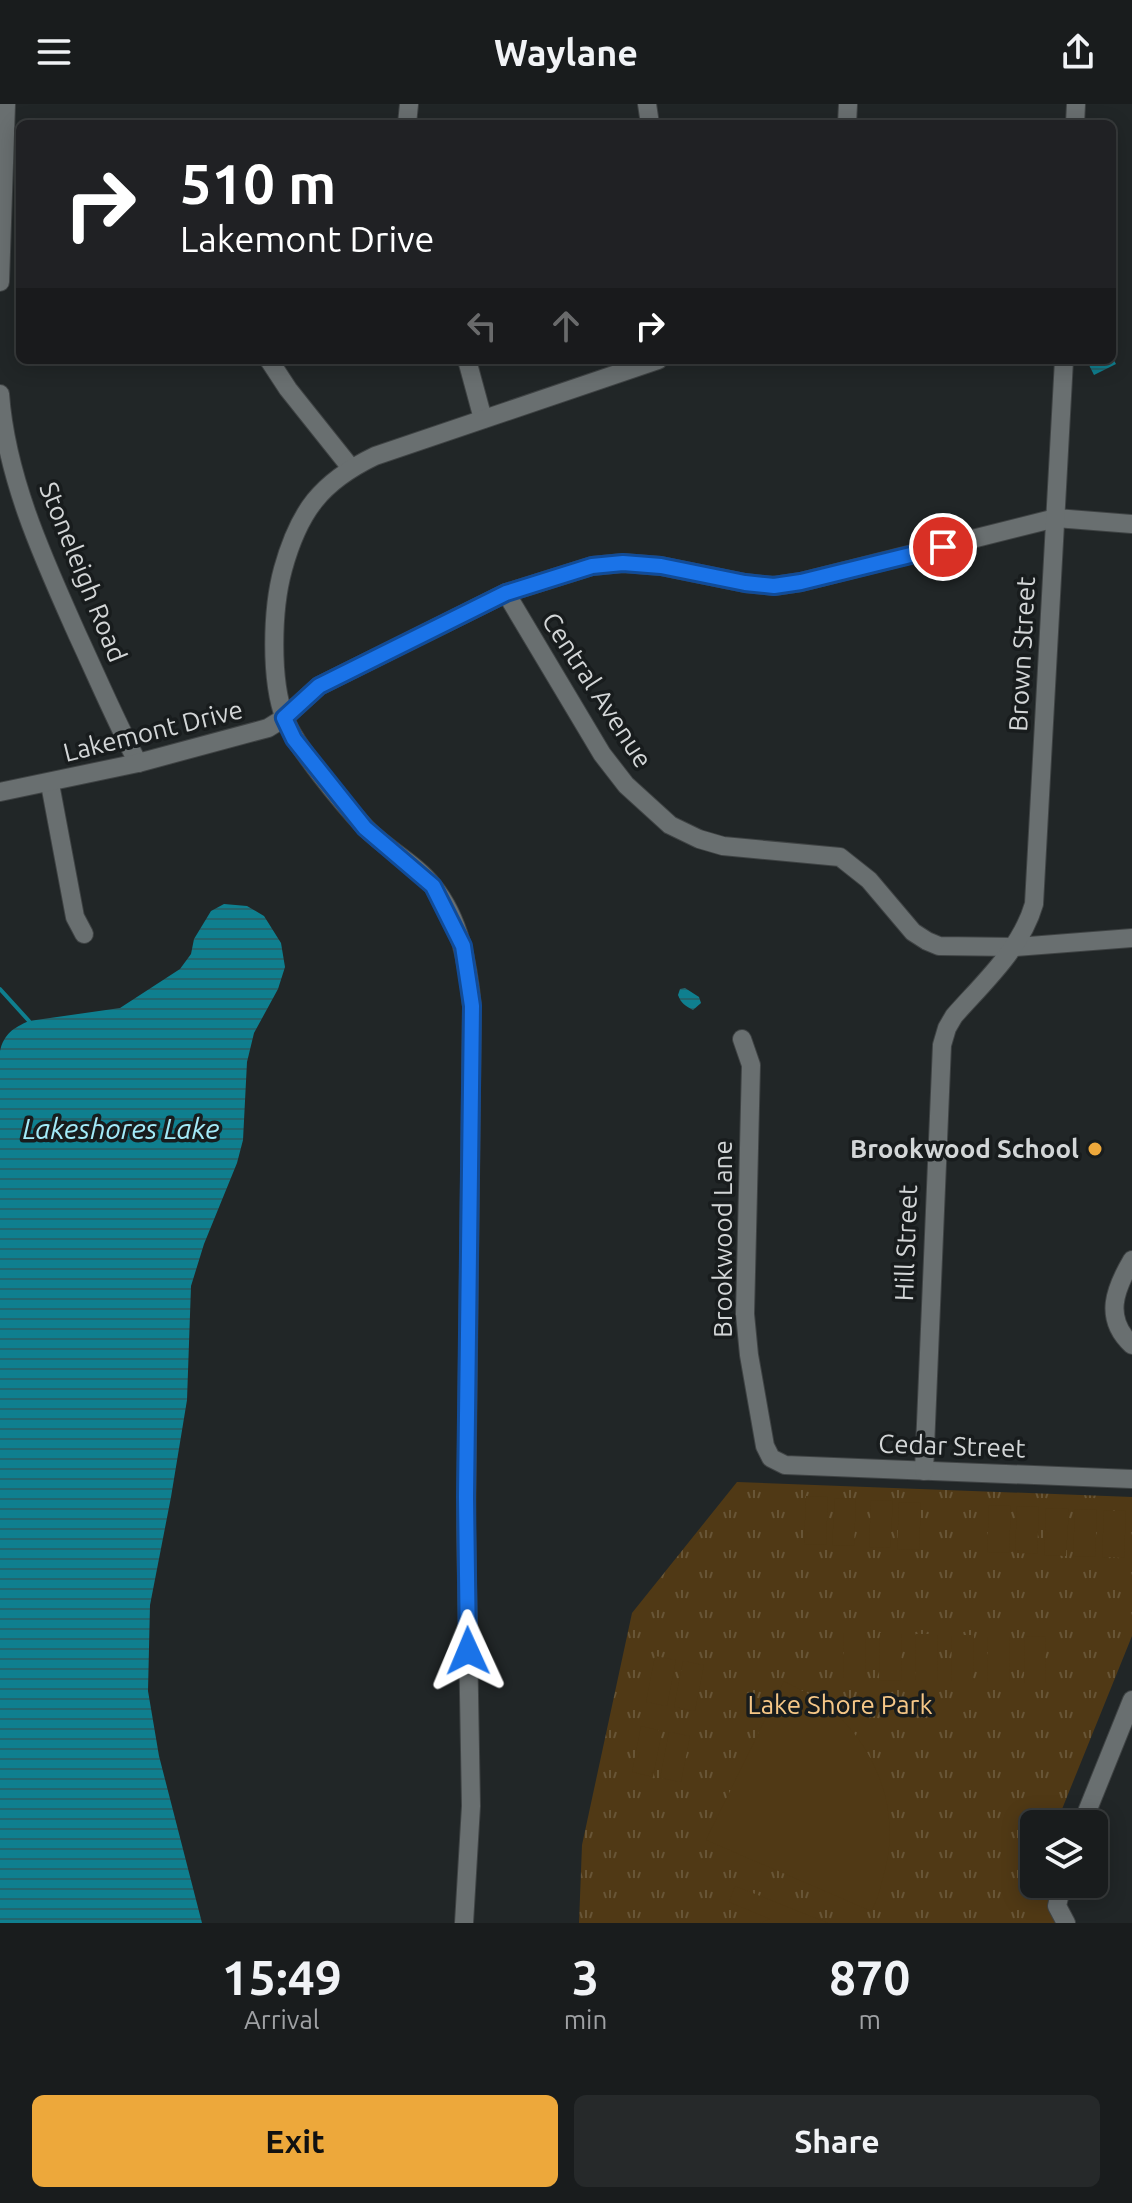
<!DOCTYPE html>
<style>
body{margin:0;font-family:Ubuntu,sans-serif;background:#26292a;color:#f1f3f6;height:100vh;display:flex;flex-direction:column;font-size:30px;white-space:nowrap}
*{box-sizing:border-box;margin:0}
p{font-size:26px;color:#9fa1a4}
.icon{flex:none;width:44px;height:44px;fill:none;stroke:currentColor;stroke-width:2;stroke-linecap:round;stroke-linejoin:round}
.map{position:relative;height:1819px;overflow:hidden}
.sheet{display:flex;flex-direction:column;background:#191c1d;flex:1}
.sheet>*{flex:none}
.banner{position:absolute;left:16px;top:16px;width:1100px;height:244px;border-radius:12px;box-shadow:0 4px 20px #0003,0 0 0 2px #373a3b;background:#202124;color:#fff;overflow:hidden}
.tools{position:absolute;left:1020px;top:1706px;display:grid;gap:16px}
.tools a{display:grid;place-items:center;width:88px;height:88px;border-radius:12px;background:#191c1d;box-shadow:0 4px 20px #0003,0 0 0 2px #373a3b;font-size:40px}
.pin{position:absolute;display:grid;place-items:center;width:68px;height:68px;color:#fff;margin:-34px;border:4px solid #fff;border-radius:50%;box-shadow:0 2px 8px #0007}
.me{position:absolute;width:88px;margin:-44px;rotate:359deg;stroke-linejoin:round;filter:drop-shadow(0 0 6px #0008)}
.turn{display:flex;align-items:center;gap:28px;height:168px;padding:0 32px;font-size:36px}
.turn .icon{width:104px;height:104px;stroke-width:2.5}
.turn b{display:block;font-size:56px;line-height:68px}
.lanes{display:flex;align-items:center;height:76px;padding:0 32px;background:#0003;justify-content:center;gap:40px;direction:ltr}
.lanes .off{opacity:.35}
.eta{display:flex;justify-content:space-evenly;align-items:center;height:136px;text-align:center}
.eta b{font-size:48px;font-weight:600;line-height:56px}
.primary-button{display:flex;gap:16px;margin-top:auto;padding:16px 32px}
.primary-button a{flex:1;height:92px;border-radius:12px;background:#eda83b;color:#111;font-size:32px;font-weight:600;line-height:92px;text-align:center}
.primary-button a+a{background:#26292a;color:#f1f3f6}
header{display:flex;justify-content:space-between;align-items:center;height:104px;padding:0 32px;background:#191c1d;font-size:36px;font-weight:600}
.map>svg:first-child{display:block}
.park{fill:url(#park-tufts)}
.pitch{fill:#503915}
.water{fill:url(#water-rules)}
.lines{fill:none;stroke-linecap:round;stroke-linejoin:round}
.stream{stroke:#0f7f8f;stroke-width:4}
.minor-casing{stroke:#3f4344;stroke-width:20}
.minor{stroke:#696f70;stroke-width:18}
.route-casing{stroke:#114b97;stroke-width:20}
.route{stroke:#1a73e8;stroke-width:14}
.poi-dot{fill:#eda83b;stroke:#181c1d;stroke-width:3}
.labels{text-anchor:middle;stroke-width:7;stroke-linejoin:round;paint-order:stroke}
.street-label{font-size:26px;fill:#d3d6d7;stroke:#181c1d}
.poi-label{font-size:26px;font-weight:bold;fill:#d3d6d7;stroke:#181c1d;text-anchor:end}
.park-label{font-size:26px;fill:#f6c787;stroke:#181c1d}
.water-label{font-size:28px;font-style:italic;fill:#a3eaf8;stroke:#181c1d}
</style>
<header><svg class="icon" aria-label="menu" viewBox="0 0 24 24"><path d="M4 6h16M4 12h16M4 18h16"/></svg>Waylane<svg class="icon" aria-label="share" viewBox="0 0 24 24"><path d="M12 15V3M7 8l5-5 5 5M5 13v7h14v-7"/></svg></header>
<div class="map">
<svg width="1132" height="1819" viewBox="0 0 1132 1819">
<defs>
<pattern id="park-tufts" width="24" height="20" patternUnits="userSpaceOnUse" patternTransform="scale(2)"><rect width="24" height="20" fill="#503915"/><path d="M3 7l-1-3M5 7V3M7 7l1-3M15 17l-1-3M17 17v-4M19 17l1-3" fill="none" stroke="#685536"/></pattern>
<pattern id="water-rules" width="6" height="5" patternUnits="userSpaceOnUse" patternTransform="scale(2)"><rect width="6" height="5" fill="#0f7f8f"/><path d="M0 2.5h6" fill="none" stroke="#22666f"/></pattern>
</defs>
<rect width="100%" height="100%" fill="#212627"/>
<polygon class="park" points="737,1378 1132,1393 1132,1532 1056,1720 1034,1720 1034,1780 1056,1780 1063,1819 579,1819 582,1741 632,1509"/>
<g class="pitch">
<polygon points="806,1392 828,1393 826,1441 804,1440"/>
<polygon points="835,1394 856,1395 854,1442 832,1441"/>
<polygon points="871,1396 893,1397 890,1444 869,1443"/>
<polygon points="899,1398 921,1399 919,1446 897,1445"/>
<polygon points="989,1401 1011,1402 1009,1449 987,1448"/>
<polygon points="1017,1402 1039,1403 1037,1450 1015,1449"/>
<polygon points="1046,1404 1069,1405 1066,1452 1044,1451"/>
<polygon points="1075,1405 1097,1406 1095,1453 1073,1452"/>
<polygon points="1104,1406 1126,1407 1124,1454 1102,1453"/>
<polygon points="844,1528 866,1528 865,1575 843,1575"/>
<polygon points="880,1529 902,1529 901,1577 879,1576"/>
<polygon points="916,1530 938,1530 937,1577 915,1577"/>
<polygon points="952,1531 974,1531 973,1578 951,1578"/>
<polygon points="988,1532 1010,1532 1009,1579 987,1579"/>
<polygon points="1025,1532 1046,1533 1045,1580 1024,1580"/>
<polygon points="655,1552 676,1556 667,1602 646,1598"/>
<polygon points="683,1557 704,1561 695,1607 674,1603"/>
<path d="M784 1577C794 1583 806 1588 816 1594 872 1632 902 1701 885 1766 881 1780 879 1794 871 1807L706 1736Z"/>
<polygon points="641,1622 662,1627 653,1673 632,1668"/>
<polygon points="669,1628 690,1632 681,1678 660,1674"/>
<polygon points="735,1782 828,1819 760,1819 770,1815 729,1798"/>
</g>
<g class="water">
<polygon points="1112,253 1116,260 1094,271 1088,259 1094,256 1112,256"/>
<path d="M224 800 247 802 264 812 281 839 285 863 278 885 254 929 247 958 243 1036 237 1059 204 1140 191 1182 187 1296 171 1393 150 1501 148 1587 159 1652 202 1819H0V947C4 930 13 924 29 917L120 904 180 865 191 850 194 835 211 807Z"/>
<path d="M685 884 699 893 701 899 693 906C685 902 681 899 678 891L680 885Z"/>
</g>
<g class="lines">
<polyline class="stream" points="0,885 29,917"/>
<defs>
<g id="minor">
<polyline points="647,0 650,20"/>
<polyline points="407,20 409,0"/>
<polyline points="847,20 848,0"/>
<polyline points="1075,20 1076,0"/>
<polyline points="0,178 6,0"/>
<polyline points="269,256 288,285 351,364"/>
<polyline points="467,256 483,315"/>
<path d="M0 290C6 374 44 456 78 532 98 575 116 618 138 659"/>
<polyline points="506,489 602,650 626,681 670,721 699,735 723,742 840,753 869,776 913,828 927,837 939,842 1015,843 1132,834"/>
<polyline points="50,680 75,813 84,830"/>
<polyline points="0,688 138,659 268,624 284,614 319,582 506,489 592,462 623,459 661,462 745,479 774,482 801,478 1056,414 1132,420"/>
<polyline points="742,935 751,961 745,1210 749,1251 765,1342 771,1354 785,1361 1132,1375"/>
<path d="M1132 1156C1115 1185 1103 1214 1132 1241"/>
<path d="M924 1367 942 941 947 924 954 912C984 878 1021 845 1034 800L1064 256"/>
<polyline points="1082,1720 1132,1596"/>
<polyline points="1062,1780 1057,1802 1066,1819"/>
<path d="M464 1819 471 1702 466 1423 472 902C468 860 460 815 433 782 414 758 384 744 364 722 342 699 296 643 285 615 270 576 272 505 283 465 299 407 321 378 375 352L658 256"/>
</g>
</defs>
<use href="#minor" class="minor-casing"/>
<use href="#minor" class="minor"/>
</g>
<g class="lines">
<defs>
<polyline id="route" points="468,1547 466,1393 472,902 463,842 433,782 365,724 294,635 284,614 319,582 506,489 592,462 623,459 661,462 745,479 774,482 801,478 943,443"/>
</defs>
<use href="#route" class="route-casing"/>
<use href="#route" class="route"/>
</g>
<circle class="poi-dot" cx="1095" cy="1045" r="8"/>
<g class="labels">
<g class="street-label">
<text transform="translate(83 468) rotate(68)" y="9">Stoneleigh Road</text>
<text transform="translate(1022 550) rotate(-87)" y="9">Brown Street</text>
<text transform="translate(597 586) rotate(57)" y="9">Central Avenue</text>
<text transform="translate(153 627) rotate(-14)" y="9">Lakemont Drive</text>
<text transform="translate(723 1135) rotate(-90)" y="9">Brookwood Lane</text>
<text transform="translate(906 1139) rotate(-88)" y="9">Hill Street</text>
<text transform="translate(952 1342) rotate(2)" y="9">Cedar Street</text>
</g>
<g class="poi-label">
<text x="1079" y="1054">Brookwood School</text>
</g>
<g class="park-label">
<text x="840" y="1610">Lake Shore Park</text>
</g>
<g class="water-label">
<text x="121" y="1035">Lakeshores Lake</text>
</g>
</g>
</svg>
<div class="tools">
<a><svg class="icon" aria-label="layers" viewBox="0 0 24 24"><path d="M12 4l9 5-9 5-9-5zM3 14l9 5 9-5"/></svg></a>
</div>
<div class="pin" style="left:943px;top:443px;background:#d93025"><svg class="icon" aria-label="arrive" viewBox="0 0 24 24"><path d="M6 21V4h12l-3 4 3 4H6"/></svg></div>
<svg class="me" style="left:468px;top:1547px" viewBox="-20 -20 40 40"><path d="M0-17L14 15 0 8-14 15z" fill="#1a73e8" stroke="#fff" stroke-width="4"/></svg>
<div class="banner">
<div class="turn"><svg class="icon" aria-label="right" viewBox="0 0 24 24"><path d="M7 20v-9h11M14 6l5 5-5 5"/></svg><div><b>510 m</b>Lakemont Drive</div></div>
<div class="lanes"><svg class="icon off" aria-label="left" viewBox="0 0 24 24"><path d="M17 20v-9H6M10 6l-5 5 5 5"/></svg><svg class="icon off" aria-label="ahead" viewBox="0 0 24 24"><path d="M12 20V5M6 11l6-6 6 6"/></svg><svg class="icon" aria-label="right" viewBox="0 0 24 24"><path d="M7 20v-9h11M14 6l5 5-5 5"/></svg></div>
</div>
</div>
<section class="sheet">
<div class="eta">
<div><b>15:49</b><p>Arrival</p></div>
<div><b>3</b><p>min</p></div>
<div><b>870</b><p>m</p></div>
</div>
<div class="primary-button"><a>Exit</a><a>Share</a></div>
</section>
